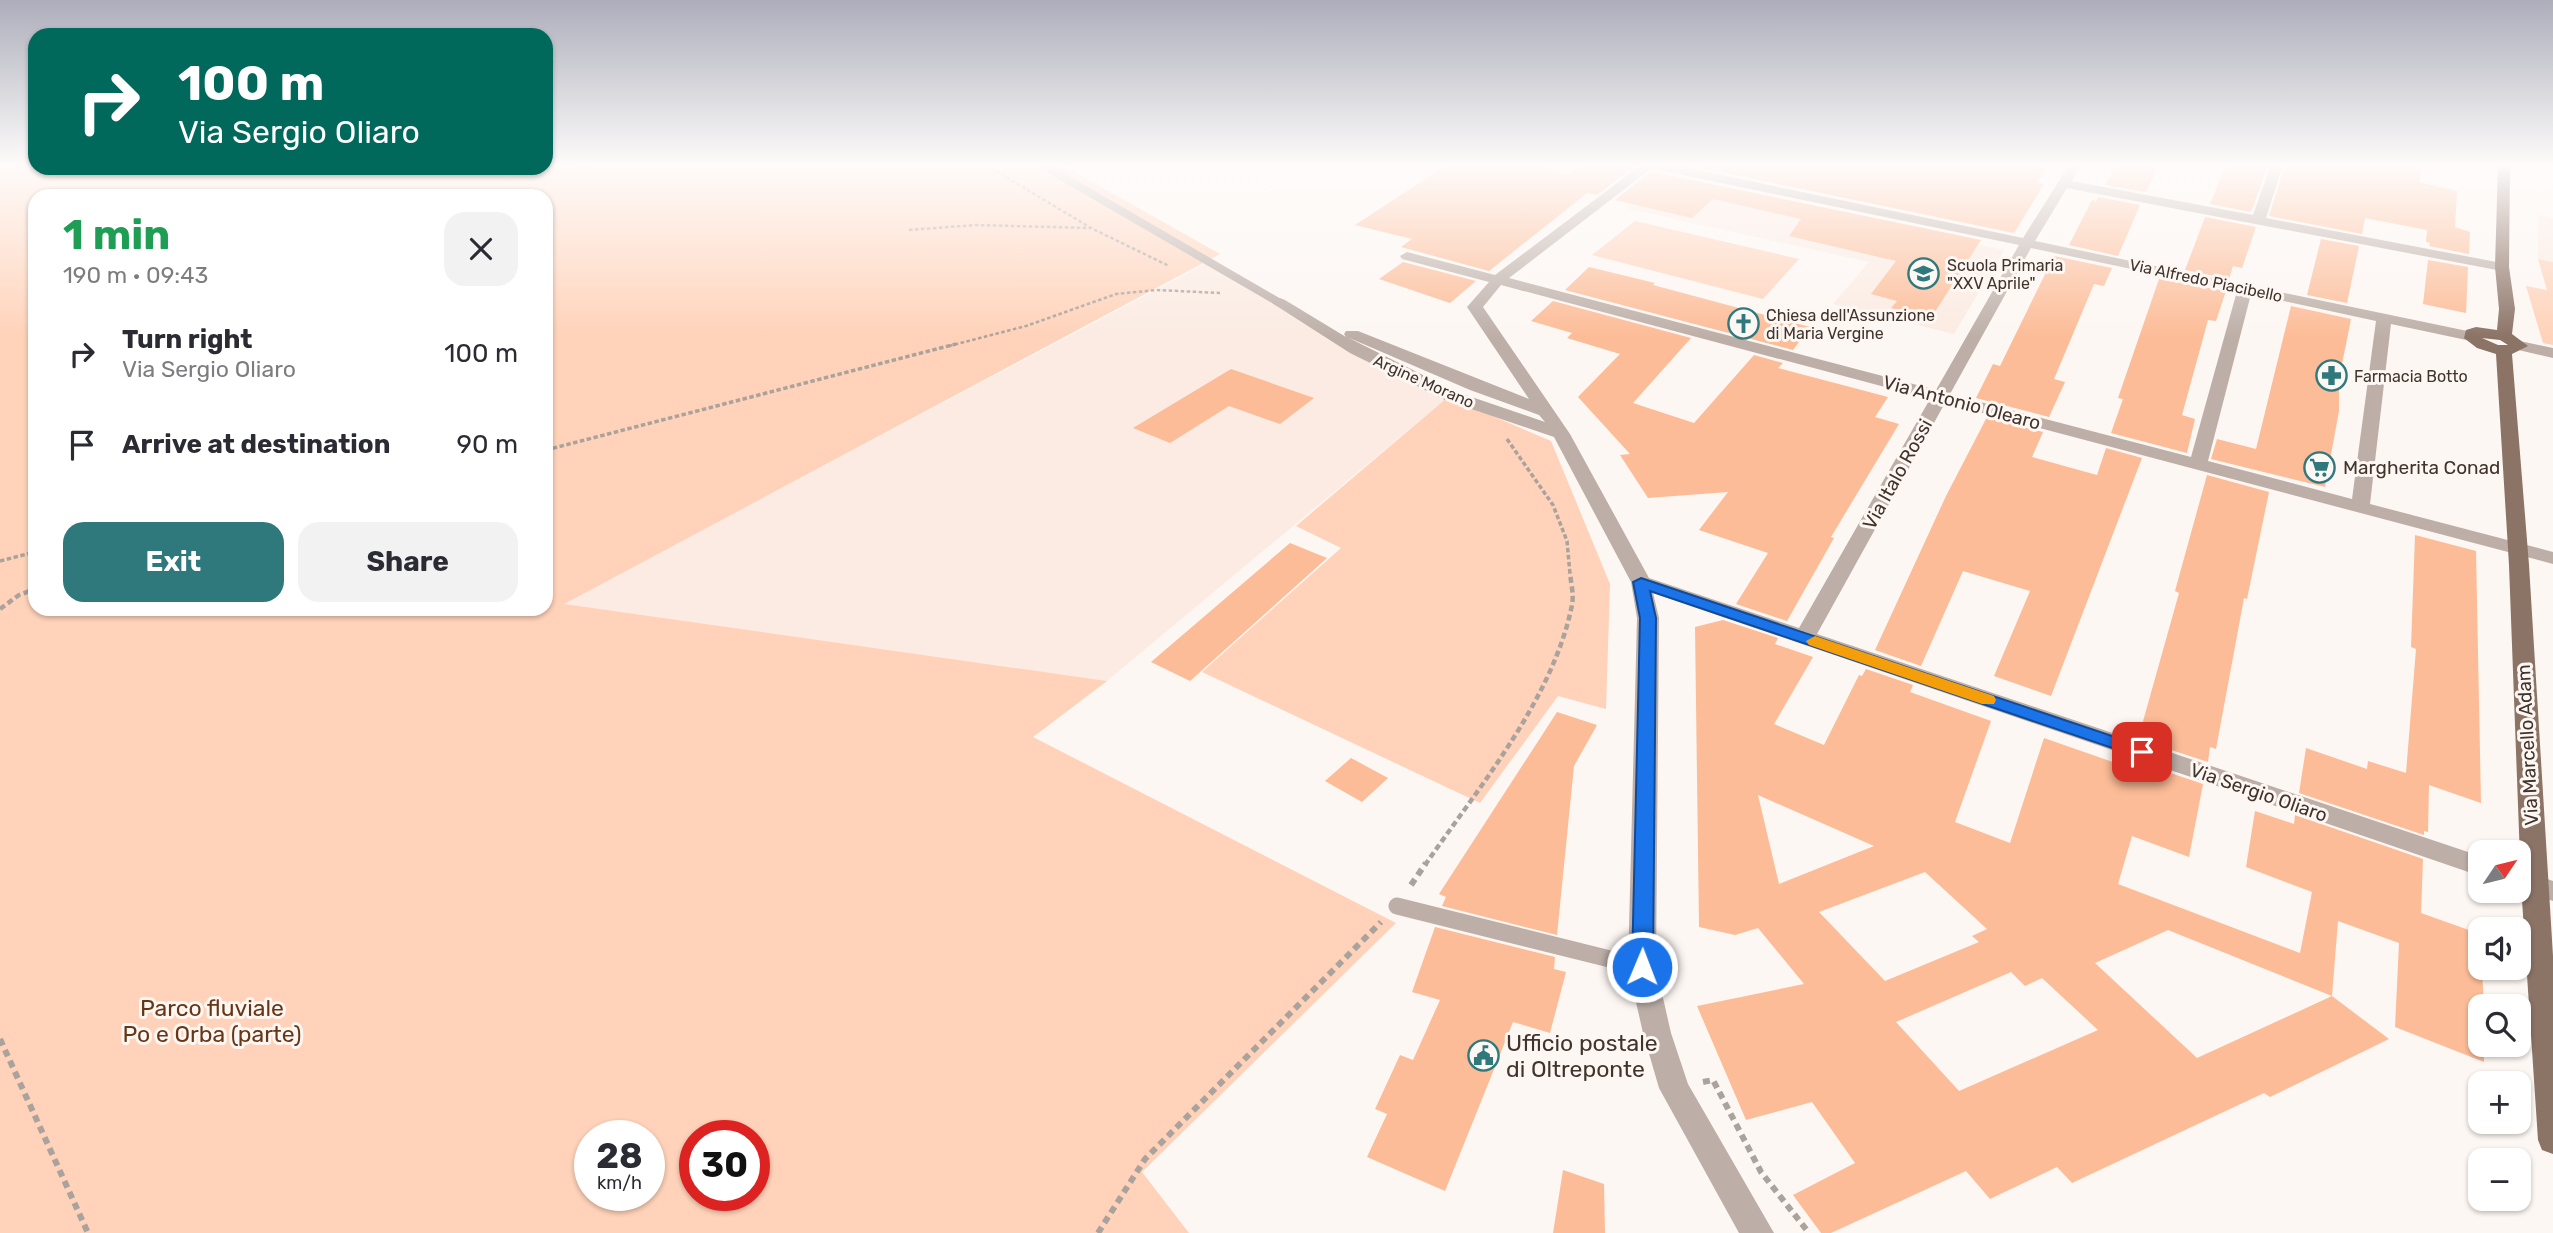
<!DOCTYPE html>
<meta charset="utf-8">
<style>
body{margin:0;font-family:Rubik,sans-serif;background:#f2f2f3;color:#2b2b33;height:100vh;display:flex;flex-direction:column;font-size:26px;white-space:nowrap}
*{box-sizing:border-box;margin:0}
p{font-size:23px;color:#7c7c81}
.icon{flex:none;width:38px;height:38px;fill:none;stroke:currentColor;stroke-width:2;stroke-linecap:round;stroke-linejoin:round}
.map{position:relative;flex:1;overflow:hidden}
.panel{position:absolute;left:28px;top:189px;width:525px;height:427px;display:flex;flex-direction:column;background:#fff;border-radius:21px;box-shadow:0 2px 5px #0004}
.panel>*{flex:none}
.top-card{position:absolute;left:28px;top:28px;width:525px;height:147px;border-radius:21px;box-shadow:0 2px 5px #0004;background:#00695c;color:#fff;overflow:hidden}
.needle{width:46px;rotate:55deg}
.buttons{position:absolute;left:2468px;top:840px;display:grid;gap:14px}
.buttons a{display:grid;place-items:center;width:63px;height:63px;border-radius:14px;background:#fff;box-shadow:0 2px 5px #0004;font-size:35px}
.speed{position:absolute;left:574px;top:1120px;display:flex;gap:14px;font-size:35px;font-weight:700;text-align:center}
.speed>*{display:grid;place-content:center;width:91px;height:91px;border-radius:50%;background:#fff;box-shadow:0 2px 5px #0004;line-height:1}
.speed small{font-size:18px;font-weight:400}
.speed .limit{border:10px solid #d22;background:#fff;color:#111}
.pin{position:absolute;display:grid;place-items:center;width:60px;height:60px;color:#fff;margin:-30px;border-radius:14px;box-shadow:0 4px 10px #0006}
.me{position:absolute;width:77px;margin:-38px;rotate:1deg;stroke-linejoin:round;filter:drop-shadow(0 0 5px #0008)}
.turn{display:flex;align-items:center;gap:24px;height:147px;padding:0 35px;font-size:32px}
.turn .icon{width:91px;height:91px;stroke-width:2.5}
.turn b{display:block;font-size:49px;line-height:60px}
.round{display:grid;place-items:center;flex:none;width:74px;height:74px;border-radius:21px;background:#f2f2f3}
.head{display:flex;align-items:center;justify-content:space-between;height:119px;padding:0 35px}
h1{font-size:42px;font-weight:700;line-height:52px;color:#1e9e55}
.button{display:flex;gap:14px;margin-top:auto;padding:14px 35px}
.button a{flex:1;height:80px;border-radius:21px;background:#2f787c;color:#fff;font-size:28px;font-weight:700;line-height:80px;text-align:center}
.button a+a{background:#f2f2f3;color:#2b2b33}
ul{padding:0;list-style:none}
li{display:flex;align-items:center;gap:21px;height:91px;padding:0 35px}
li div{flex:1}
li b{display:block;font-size:26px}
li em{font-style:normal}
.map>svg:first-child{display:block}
.built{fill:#fbebe2}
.green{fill:#ffd2b9;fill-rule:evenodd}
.building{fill:#fcbc97;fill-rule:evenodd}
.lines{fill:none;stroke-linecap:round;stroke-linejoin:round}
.path-far3{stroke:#aaa29c;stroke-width:2.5;stroke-dasharray:3.5 2.5;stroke-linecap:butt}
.path-far2{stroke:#aaa29c;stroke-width:3.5;stroke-dasharray:4.5 2.5;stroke-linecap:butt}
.path-far1{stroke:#aaa29c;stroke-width:4.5;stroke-dasharray:6 3.5;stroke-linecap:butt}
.path{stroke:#aaa29c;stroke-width:6;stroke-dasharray:7 5;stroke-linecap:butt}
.lane-far1{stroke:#bdafa8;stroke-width:8}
.lane{stroke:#bdafa8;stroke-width:17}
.street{fill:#bdafa8;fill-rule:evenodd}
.primary{fill:#8b7366;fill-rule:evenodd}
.route{fill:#1a73e8;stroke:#114b97;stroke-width:2}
.slow{fill:#f59e0b}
.labels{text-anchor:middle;stroke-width:6;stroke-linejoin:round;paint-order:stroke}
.far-poi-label{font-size:16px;fill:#40342d;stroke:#fdf7f3;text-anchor:start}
.far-street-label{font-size:16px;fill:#40342d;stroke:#fdf7f3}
.street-label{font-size:19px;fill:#40342d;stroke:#fdf7f3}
.poi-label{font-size:19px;fill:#40342d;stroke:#fdf7f3;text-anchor:start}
.near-park-label{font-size:23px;fill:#683615;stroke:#fdf7f3}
.near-poi-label{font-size:23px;fill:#40342d;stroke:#fdf7f3;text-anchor:start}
</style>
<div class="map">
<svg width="2553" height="1233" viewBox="0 0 2553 1233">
<rect width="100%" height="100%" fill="#fdf7f3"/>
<g class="built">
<polygon points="1664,177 1811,209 2004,250 1954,334 1833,304 1869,262 1625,208"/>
<polygon points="2538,215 2553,218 2553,262 2538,259"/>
<polygon points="1207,263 1448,397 1107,681 562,604"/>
</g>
<g class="green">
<path d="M0 165H35V168L1062 165 1220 254 564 604 1107 681 1033 737 1396 923 1142 1172 1189 1233H0ZM35 196H546V609H35ZM590 1136H649V1195H590ZM695 1136H754V1195H695Z"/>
<polygon points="1635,221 1799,259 1763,299 1592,255"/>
<polygon points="2538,259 2553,262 2553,345 2543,343 2526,286 2547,290"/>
<polygon points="1448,397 1551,441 1610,584 1606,709 1558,696 1480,803 1202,672 1341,548 1296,526"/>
</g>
<g class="building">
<polygon points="1447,165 1530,165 1569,174 1580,165 1636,165 1597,195 1587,193 1489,271 1401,247 1412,239 1355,225"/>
<polygon points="1687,165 2048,165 2037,183 2044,184 2014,233"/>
<polygon points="2116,165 2159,165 2146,192 2105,185"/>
<polygon points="2226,165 2268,165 2251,212 2210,204"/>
<polygon points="2285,165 2422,165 2419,182 2457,191 2455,227 2470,232 2469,254 2429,246 2430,243 2426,242 2427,230 2365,218 2362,234 2269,216"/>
<polygon points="1652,171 1653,172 1981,240 1931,318 1891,308 1897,301 1871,294 1896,261 1789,236 1801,219 1713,199 1692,218 1615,200"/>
<polygon points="2098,197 2140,205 2118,256 2069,245 2092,200 2096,201"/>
<polygon points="2205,217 2256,227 2242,268 2233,266 2229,279 2185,270"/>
<polygon points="2321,239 2359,246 2347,303 2307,295"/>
<polygon points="2054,256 2112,268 2104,286 2094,284 2054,379 2065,382 2049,417 1976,398 1993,364 2000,366"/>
<polygon points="2428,260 2468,267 2466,313 2423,304"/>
<polygon points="1403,262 1476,281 1450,303 1379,279"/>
<polygon points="1589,267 1655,283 1653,285 1810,327 1793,350 1565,290"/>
<polygon points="2159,279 2226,291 2216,321 2208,320 2182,415 2195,419 2187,453 2111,433 2123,399 2118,398"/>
<polygon points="1553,301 1691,338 1633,403 1694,423 1754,355 1783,363 1778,368 1888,397 1875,417 1899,424 1831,537 1834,538 1787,621 1736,604 1768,553 1699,530 1728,492 1648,498 1620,455 1630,454 1578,397 1620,354 1567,338 1572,333 1531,321"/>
<polygon points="2291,306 2351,319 2339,379 2339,411 2325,487 2211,459 2217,439 2256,449"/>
<polygon points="1231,369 1314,398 1280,424 1229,406 1170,443 1133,428"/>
<polygon points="1987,417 2043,432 2032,457 2097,475 2106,448 2142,458 2051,696 1994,676 2030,591 1963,571 1921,666 1875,650 1946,496"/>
<polygon points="2207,475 2269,492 2247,599 2244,598 2216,749 2210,747 2208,762 2138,739 2179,593 2175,591"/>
<polygon points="2415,535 2476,551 2481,803 2429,785 2428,832 2424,831 2424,835 2299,793 2306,748 2367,769 2368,761 2406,773 2416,649 2411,647"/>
<polygon points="1290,543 1327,558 1190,681 1151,662"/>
<path d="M1723 620 1778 638 1775 644 1813 657 1774 724 1824 745 1859 675 1862 676 1866 669 1913 685 1910 692 1991 721 1955 822 2010 843 2044 738 2130 768 2132 760 2203 784 2189 857 2132 836 2118 884 2300 953 2312 892 2246 867 2255 811 2294 824 2295 815 2423 859 2421 913 2480 934 2484 1006H2480V1045H2484V1062L2395 1027 2399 943 2338 921 2332 996 2389 1039 2270 1097 2264 1093 2072 1183 2057 1167 1990 1199 1966 1171 1831 1233H1821L1793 1195 1855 1163 1812 1102 1746 1120 1697 1006 1804 984 1758 928 1735 935 1699 927 1695 627ZM1758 795 1874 846 1779 884ZM1925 872 1987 929 1972 936 1979 942 1885 981 1819 912ZM2168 930 2332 996 2197 1058 2095 963ZM2011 972 2025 986 2042 978 2098 1030 1959 1091 1896 1022Z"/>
<polygon points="1557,712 1597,725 1574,766 1557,935 1442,906 1446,897 1439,894"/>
<polygon points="1351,758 1388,778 1362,802 1325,781"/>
<polygon points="1435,927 1555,957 1554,969 1566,972 1550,1033 1513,1022 1445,1191 1367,1157 1387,1114 1375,1109 1400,1055 1413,1060 1440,1000 1412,992"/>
<polygon points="1563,1170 1604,1184 1605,1233 1553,1233"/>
</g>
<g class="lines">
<g class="path-far3">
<polyline points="986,165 1091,228 1169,266"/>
<polyline points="909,230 975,225 1090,228"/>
<polyline points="949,346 1026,326 1116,294 1157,290 1220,293"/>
</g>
<g class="path-far2">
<polyline points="1507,439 1553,505 1567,541 1570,574"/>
<polyline points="546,450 956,344"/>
<polyline points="0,561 35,552"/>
</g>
<g class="path-far1">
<polyline points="0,609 19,595 35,589"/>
<path d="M1425 865C1479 787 1553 699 1572 605 1574 595 1571 583 1570 573"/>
</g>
<g class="path">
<polyline points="1411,885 1426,863"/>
<polyline points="0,1039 88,1233"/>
<polyline points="1703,1082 1713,1080 1761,1172 1809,1233"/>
<polyline points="1098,1233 1145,1159 1381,922"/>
</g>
<polyline class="lane-far1" points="1042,165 1280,303"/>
<polyline class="lane" points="1397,906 1642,967"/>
<g class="street">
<path d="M1641 165H1673L2023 238 2069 165H2081L2072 181 2253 215 2271 165H2283L2266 218 2507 264 2509 267 2502 271 2067 188 2035 241 2477 333 2479 336 2477 339 2471 341 2391 324 2370 504 2553 552V564L1945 403 1817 634 2480 856V876L1653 593 1659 618 1656 967 1671 1033 1688 1084 1774 1233H1739L1659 1088 1643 1033 1628 967 1637 618 1631 582 1554 437 1445 400 1350 353 1272 303 1280 298 1285 300 1346 337 1344 334 1346 331H1358L1529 399 1467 307 1489 282 1402 259 1400 256 1407 252 1495 275ZM1652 168 1654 169 2019 245 1936 390 1509 278ZM2031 248 2237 291 2191 457 1950 394ZM1501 285 1930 399 1799 628 1649 578 1570 434 1483 307ZM2251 294 2376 321 2352 499 2208 461ZM1347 337 1470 390 1539 415 1545 422 1457 392Z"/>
<polygon points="2520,341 2553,348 2553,358 2514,349 2512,346"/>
<polygon points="2518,869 2553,881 2553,901 2518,889"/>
</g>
<path class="primary" d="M2498 165H2510L2509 267 2515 309 2512 334 2528 346 2512 354 2529 565 2553 956V1154L2542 1150 2538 1140 2521 885 2509 565 2496 354 2477 348 2464 338 2466 330 2476 327 2497 330 2499 309 2495 267ZM2482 338 2500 340 2508 345H2498Z"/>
</g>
<linearGradient id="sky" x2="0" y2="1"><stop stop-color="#acaebb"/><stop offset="0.49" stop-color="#fefbfa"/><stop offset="1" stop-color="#fefbfa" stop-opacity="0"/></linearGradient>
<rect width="2553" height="338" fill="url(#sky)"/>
<polygon class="route" points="1641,578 2148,748 2151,752 2148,756 2136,756 1650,591 1656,618 1653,967 1650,973 1642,976 1635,973 1632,967 1640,618 1633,582"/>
<polygon class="slow" points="1815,636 1994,696 1996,700 1994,704 1982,704 1809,645 1806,641"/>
<defs>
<symbol id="school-ring" viewBox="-11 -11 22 22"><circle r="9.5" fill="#fdf7f3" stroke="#2f787c" stroke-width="1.5"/><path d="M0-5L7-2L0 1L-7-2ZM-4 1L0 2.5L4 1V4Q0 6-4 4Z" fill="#2f787c"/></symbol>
<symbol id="church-ring" viewBox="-11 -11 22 22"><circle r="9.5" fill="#fdf7f3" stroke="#2f787c" stroke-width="1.5"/><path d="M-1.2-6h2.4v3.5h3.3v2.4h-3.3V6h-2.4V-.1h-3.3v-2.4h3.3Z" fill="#2f787c"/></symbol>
<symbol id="pharmacy-ring" viewBox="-11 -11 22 22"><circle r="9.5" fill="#fdf7f3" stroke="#2f787c" stroke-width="1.5"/><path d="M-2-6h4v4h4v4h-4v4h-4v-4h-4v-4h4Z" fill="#2f787c"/></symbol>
<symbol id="supermarket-ring" viewBox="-11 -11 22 22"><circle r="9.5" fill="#fdf7f3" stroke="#2f787c" stroke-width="1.5"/><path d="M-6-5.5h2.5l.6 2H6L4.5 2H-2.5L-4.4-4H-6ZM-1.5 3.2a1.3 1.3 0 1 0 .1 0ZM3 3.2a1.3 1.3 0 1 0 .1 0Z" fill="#2f787c"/></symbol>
<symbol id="civic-ring" viewBox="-11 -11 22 22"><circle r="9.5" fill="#fdf7f3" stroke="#2f787c" stroke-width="1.5"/><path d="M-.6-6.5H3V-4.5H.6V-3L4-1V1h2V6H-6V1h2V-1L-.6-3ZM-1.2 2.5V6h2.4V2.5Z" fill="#2f787c"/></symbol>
</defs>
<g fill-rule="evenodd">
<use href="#school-ring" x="1906" y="256" width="35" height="35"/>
<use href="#church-ring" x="1726" y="306" width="35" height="35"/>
<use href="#pharmacy-ring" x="2314" y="358" width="35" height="35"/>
<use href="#supermarket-ring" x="2302" y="450" width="35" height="35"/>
<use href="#civic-ring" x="1466" y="1038" width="35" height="35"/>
</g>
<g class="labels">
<g class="far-poi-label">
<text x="1947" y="271">Scuola Primaria<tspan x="1947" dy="18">"XXV Aprile"</tspan></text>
<text x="1766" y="321">Chiesa dell'Assunzione<tspan x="1766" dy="18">di Maria Vergine</tspan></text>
<text x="2354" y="382">Farmacia Botto</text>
</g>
<g class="far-street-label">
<text transform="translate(2206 280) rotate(12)" y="6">Via Alfredo Piacibello</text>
<text transform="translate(1424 381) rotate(24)" y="6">Argine Morano</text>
</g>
<g class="street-label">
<text transform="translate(1962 402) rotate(15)" y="7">Via Antonio Olearo</text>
<text transform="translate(1897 474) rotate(-61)" y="7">Via Italo Rossi</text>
<text transform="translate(2527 745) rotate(-93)" y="7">Via Marcello Adam</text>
<text transform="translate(2259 792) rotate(19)" y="7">Via Sergio Oliaro</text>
</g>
<g class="poi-label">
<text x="2343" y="474">Margherita Conad</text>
</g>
<g class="near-park-label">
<text x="212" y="1016">Parco fluviale<tspan x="212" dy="26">Po e Orba (parte)</tspan></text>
</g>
<g class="near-poi-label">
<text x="1506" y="1051">Ufficio postale<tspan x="1506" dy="26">di Oltreponte</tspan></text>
</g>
</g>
</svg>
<div class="buttons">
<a><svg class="needle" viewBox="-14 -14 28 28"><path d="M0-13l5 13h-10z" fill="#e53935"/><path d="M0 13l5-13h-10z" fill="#7c7c81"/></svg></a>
<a><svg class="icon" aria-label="sound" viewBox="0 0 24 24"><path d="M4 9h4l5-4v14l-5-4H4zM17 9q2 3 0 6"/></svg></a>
<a><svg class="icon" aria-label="search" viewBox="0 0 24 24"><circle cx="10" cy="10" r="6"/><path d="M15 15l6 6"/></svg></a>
<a>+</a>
<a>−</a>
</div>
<div class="speed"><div>28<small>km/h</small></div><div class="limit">30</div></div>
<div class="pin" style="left:2142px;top:752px;background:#d93025"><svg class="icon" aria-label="arrive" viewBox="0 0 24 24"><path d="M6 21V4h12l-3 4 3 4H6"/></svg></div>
<svg class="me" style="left:1642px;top:967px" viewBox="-20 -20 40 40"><circle r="17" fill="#1a73e8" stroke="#fff" stroke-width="3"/><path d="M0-11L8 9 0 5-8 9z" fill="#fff"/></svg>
<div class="top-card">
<div class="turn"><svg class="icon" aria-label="right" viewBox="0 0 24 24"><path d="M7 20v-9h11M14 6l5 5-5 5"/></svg><div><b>100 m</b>Via Sergio Oliaro</div></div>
</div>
<section class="panel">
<div class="head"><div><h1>1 min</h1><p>190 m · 09:43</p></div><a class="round"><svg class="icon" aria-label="close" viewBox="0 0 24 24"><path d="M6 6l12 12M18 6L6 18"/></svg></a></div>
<ul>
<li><svg class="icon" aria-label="right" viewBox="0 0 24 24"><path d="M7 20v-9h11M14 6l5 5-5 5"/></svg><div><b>Turn right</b><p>Via Sergio Oliaro</p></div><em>100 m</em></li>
<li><svg class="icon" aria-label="arrive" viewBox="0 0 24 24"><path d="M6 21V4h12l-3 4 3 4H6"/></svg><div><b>Arrive at destination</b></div><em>90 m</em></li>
</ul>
<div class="button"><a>Exit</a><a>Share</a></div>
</section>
</div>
